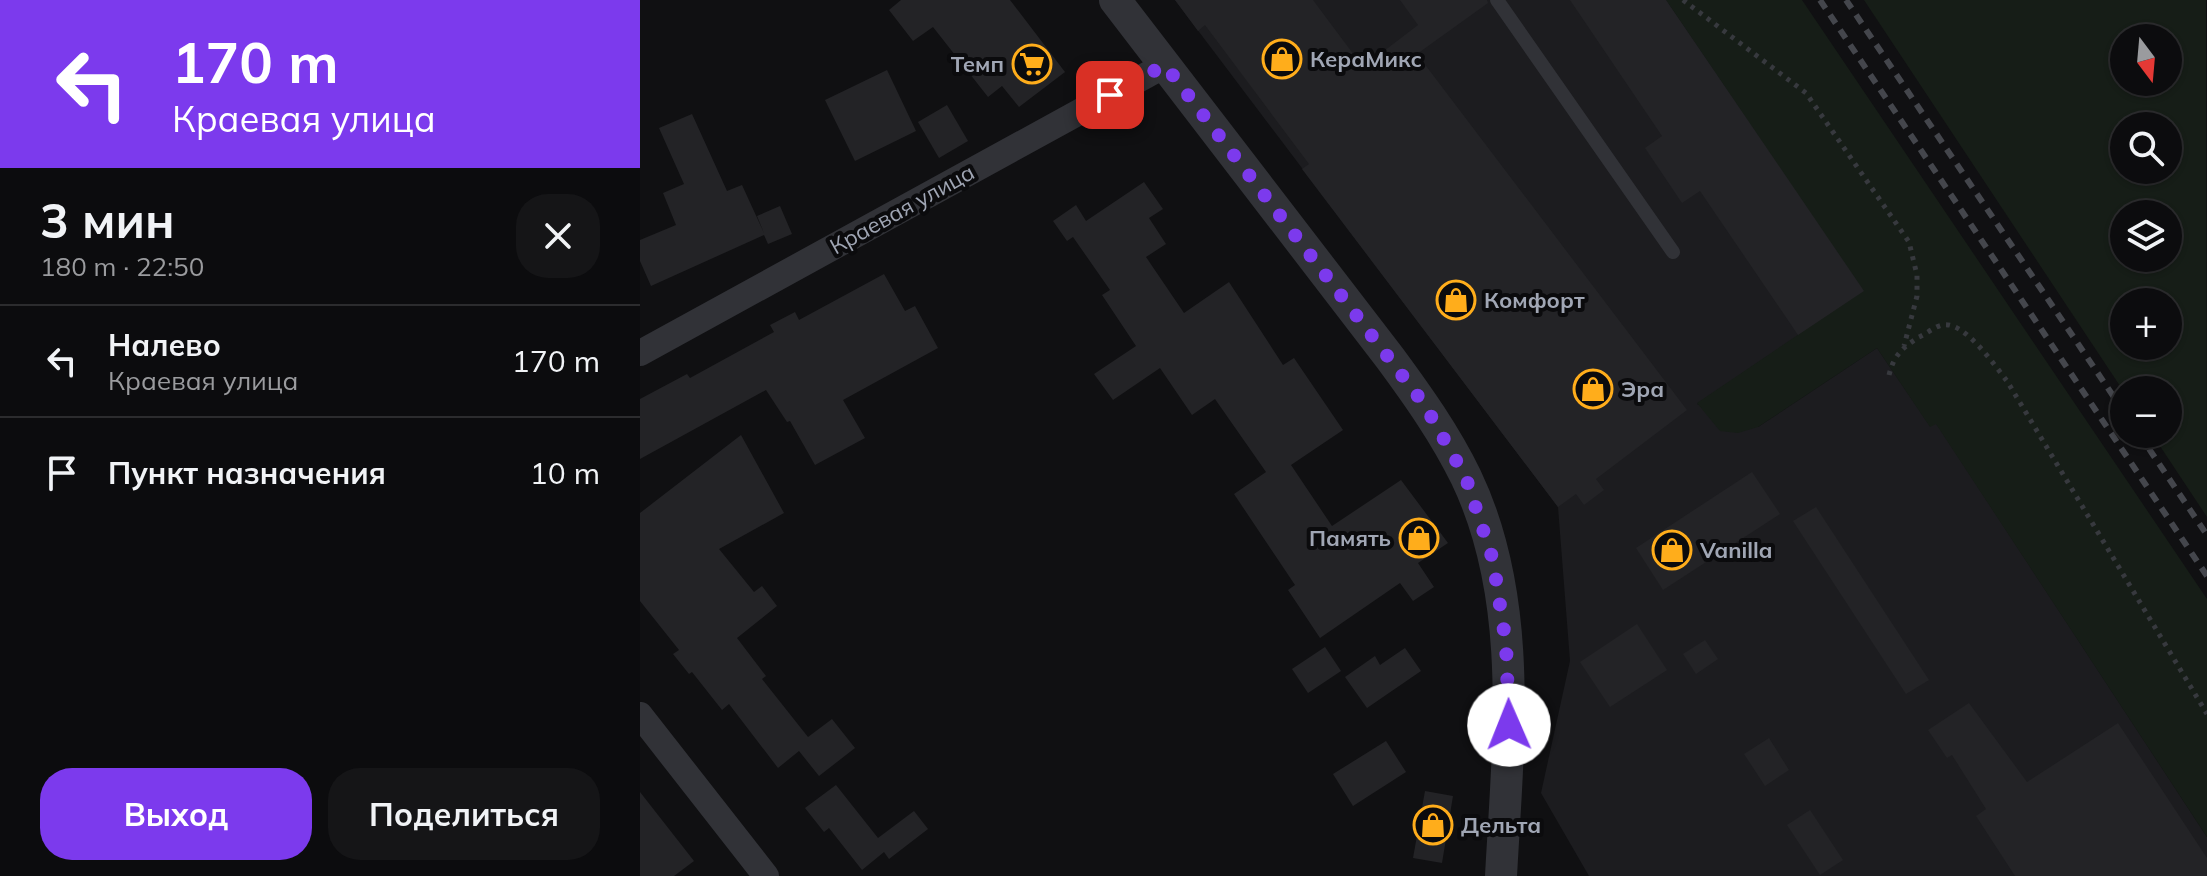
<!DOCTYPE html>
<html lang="ru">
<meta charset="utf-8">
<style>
body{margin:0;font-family:Mulish,sans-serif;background:#151517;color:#f1f3f6;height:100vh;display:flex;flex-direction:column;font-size:30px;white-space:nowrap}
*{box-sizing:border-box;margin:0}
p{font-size:26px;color:#9a9b9e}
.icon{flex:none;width:44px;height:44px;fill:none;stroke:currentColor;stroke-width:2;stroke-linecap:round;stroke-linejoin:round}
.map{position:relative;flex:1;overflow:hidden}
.side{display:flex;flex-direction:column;background:#0c0c0e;width:640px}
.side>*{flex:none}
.hud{background:#7c3aed;color:#fff;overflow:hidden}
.needle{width:52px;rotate:164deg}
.fabs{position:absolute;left:1470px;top:24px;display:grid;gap:16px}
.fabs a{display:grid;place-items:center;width:72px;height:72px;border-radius:50%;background:#0c0c0e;box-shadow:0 2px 6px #0004,0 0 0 2px #2c2c2e;font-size:40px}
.pin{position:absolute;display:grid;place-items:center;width:68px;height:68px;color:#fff;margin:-34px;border-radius:16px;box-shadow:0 4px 12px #0006}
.me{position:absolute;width:88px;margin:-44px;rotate:359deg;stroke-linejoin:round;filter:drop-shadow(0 0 6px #0008)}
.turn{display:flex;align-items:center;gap:28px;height:168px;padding:0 40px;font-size:36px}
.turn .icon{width:104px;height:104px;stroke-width:2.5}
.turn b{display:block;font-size:56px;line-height:68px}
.round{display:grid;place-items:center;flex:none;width:84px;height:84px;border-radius:32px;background:#151517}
.overview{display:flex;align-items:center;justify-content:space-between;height:136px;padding:0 40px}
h1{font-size:48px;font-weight:700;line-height:60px}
.action{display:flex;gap:16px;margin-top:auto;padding:16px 40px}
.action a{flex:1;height:92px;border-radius:32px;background:#7c3aed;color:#fff;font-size:32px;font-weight:700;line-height:92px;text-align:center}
.action a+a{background:#151517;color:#f1f3f6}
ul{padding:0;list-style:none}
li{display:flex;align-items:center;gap:24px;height:112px;padding:0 40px;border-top:2px solid #2c2c2e}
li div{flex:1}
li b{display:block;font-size:30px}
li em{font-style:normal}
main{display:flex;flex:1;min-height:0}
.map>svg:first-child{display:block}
.built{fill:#1c1c1f}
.green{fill:#161d17;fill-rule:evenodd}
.building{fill:#232326}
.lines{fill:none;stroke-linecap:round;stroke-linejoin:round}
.path{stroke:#37393e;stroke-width:5;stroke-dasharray:4 6;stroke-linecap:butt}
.service{stroke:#313237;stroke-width:14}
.minor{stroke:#313237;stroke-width:26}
.tertiary{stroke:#313237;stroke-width:32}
.rail{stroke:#44464c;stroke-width:6;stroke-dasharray:10 8;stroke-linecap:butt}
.route{stroke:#7c3aed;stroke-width:14;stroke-dasharray:0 25.2}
.labels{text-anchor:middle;stroke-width:8;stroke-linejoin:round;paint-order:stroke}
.poi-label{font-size:22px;font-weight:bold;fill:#a0a6b4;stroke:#0b0b0d;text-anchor:start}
.street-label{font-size:22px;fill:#a0a6b4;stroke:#0b0b0d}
</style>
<main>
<section class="side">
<div class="hud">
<div class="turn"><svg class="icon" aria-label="left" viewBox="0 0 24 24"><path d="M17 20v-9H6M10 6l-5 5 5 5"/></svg><div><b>170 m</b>Краевая улица</div></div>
</div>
<div class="overview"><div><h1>3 мин</h1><p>180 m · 22:50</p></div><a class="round"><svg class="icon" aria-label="close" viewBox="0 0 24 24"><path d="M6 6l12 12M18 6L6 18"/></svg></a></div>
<ul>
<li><svg class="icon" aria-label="left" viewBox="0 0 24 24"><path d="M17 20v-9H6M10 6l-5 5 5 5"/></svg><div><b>Налево</b><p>Краевая улица</p></div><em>170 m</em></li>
<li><svg class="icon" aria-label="arrive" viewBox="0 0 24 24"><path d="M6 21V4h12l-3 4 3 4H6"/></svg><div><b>Пункт назначения</b></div><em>10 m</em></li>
</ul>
<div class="action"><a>Выход</a><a>Поделиться</a></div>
</section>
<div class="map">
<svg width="1567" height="876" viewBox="0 0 1567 876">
<rect width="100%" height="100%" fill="#101012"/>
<polygon class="built" points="535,0 1026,0 1224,291 1057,404 1118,427 1237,348 1290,426 1296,423 1567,837 1567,876 949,876 901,793 930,661 918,507"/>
<g class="green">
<polygon points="1026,0 1162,0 1567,599 1567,837 1296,424 1290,427 1237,348 1118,427 1098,433 1080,431 1057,403 1223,291"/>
<path d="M1224 0H1566L1567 517 1512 434H1528V390L1484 392ZM1484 38H1528V82H1484ZM1484 126H1528V170H1484ZM1484 214H1528V258H1484ZM1528 302V346H1484V302Z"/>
</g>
<g class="building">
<polygon points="261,0 370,0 425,72 379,107 362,86 348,97 293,27 273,41 249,10"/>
<polygon points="535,0 673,0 723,67 778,25 760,0 847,0 848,3 777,54 1047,410 956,479 964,490 944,505 936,494 918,507 662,169 669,164 565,25 558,31"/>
<polygon points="930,0 1026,0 1224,291 1158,335 1060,191 1042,203 1005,148 1022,136"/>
<polygon points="247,70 276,131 215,161 185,100"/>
<polygon points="307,105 328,141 299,158 278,122"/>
<polygon points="52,114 87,191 102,185 124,233 117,216 140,206 152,234 128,244 124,235 11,286 0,261 0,240 36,225 23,193 44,184 19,128"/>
<polygon points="504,182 523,209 509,218 526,244 506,257 544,313 589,282 643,365 654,358 703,430 651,465 692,526 761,480 808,543 778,563 794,587 773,601 760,583 680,638 648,590 655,585 594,494 626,472 575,399 552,415 520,368 473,400 454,374 496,346 462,295 470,290 433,237 427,241 413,221 436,205 446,221"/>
<polygon points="244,274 265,311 275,306 298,348 203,400 225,438 175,465 150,421 147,422 126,390 0,459 0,399 47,374 50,378 134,332 130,325 155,312 159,320"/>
<polygon points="101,435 144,513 79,549 114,592 122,586 137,606 97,638 126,676 122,679 168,737 192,719 215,748 179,776 159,751 138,768 89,704 82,710 52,672 49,674 33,654 39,650 0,601 0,513"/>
<polygon points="1112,472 1140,514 1023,590 996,548"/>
<polygon points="1176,507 1289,680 1266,694 1153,521"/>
<polygon points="997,624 1027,670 970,707 940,662"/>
<polygon points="1065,640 1078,659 1056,674 1043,654"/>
<polygon points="685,647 701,671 668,693 652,669"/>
<polygon points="765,648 781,671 727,708 705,677 735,656 740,665"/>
<polygon points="1329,703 1387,782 1478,723 1567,858 1567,876 1375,876 1336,816 1346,809 1312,755 1307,758 1288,730"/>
<polygon points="1129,738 1149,770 1125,786 1104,754"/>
<polygon points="746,741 766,772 713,806 693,774"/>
<polygon points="196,785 238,838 274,811 288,829 249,859 244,852 222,870 189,828 184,832 165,808"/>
<polygon points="785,791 813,796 802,863 773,858"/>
<polygon points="0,792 54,861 34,876 0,876"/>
<polygon points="1170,810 1203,860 1180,875 1147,825"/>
</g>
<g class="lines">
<g class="path">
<polyline points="1043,0 1166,93 1269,242 1277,275 1277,296 1264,346"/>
<path d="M1249 375C1254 355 1262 348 1279 337 1286 334 1294 327 1302 325 1324 320 1355 366 1367 381L1567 714"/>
</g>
<polyline class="service" points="857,0 1033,252"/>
<g class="minor">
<polyline points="0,353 525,65"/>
<polyline points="0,715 126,876"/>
</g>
<path class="tertiary" d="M475 0 750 358C778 396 805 434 826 477 885 600 868 745 861 876"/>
<g class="rail">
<polyline points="1180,0 1567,576"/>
<polyline points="1206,0 1484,412"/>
<polyline points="1499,434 1567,535"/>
</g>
</g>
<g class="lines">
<polyline class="route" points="470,95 525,65 784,404 826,478 853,560 866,644 869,725"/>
</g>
<defs>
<symbol id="shop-ring" viewBox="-11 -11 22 22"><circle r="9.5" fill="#0b0b0d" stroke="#ffad1b" stroke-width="1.5"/><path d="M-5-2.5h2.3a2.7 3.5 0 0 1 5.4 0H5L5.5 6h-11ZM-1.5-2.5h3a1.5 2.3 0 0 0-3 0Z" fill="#ffad1b"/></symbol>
<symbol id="supermarket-ring" viewBox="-11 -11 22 22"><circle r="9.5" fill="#0b0b0d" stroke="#ffad1b" stroke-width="1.5"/><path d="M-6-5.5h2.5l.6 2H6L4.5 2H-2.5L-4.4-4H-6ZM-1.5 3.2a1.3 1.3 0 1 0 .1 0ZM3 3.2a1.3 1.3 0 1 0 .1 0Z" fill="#ffad1b"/></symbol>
</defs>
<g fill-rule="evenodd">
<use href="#shop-ring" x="620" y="37" width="44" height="44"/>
<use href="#supermarket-ring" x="370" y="42" width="44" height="44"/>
<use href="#shop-ring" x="794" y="278" width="44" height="44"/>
<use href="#shop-ring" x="931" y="367" width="44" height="44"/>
<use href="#shop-ring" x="757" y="516" width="44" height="44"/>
<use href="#shop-ring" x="1010" y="528" width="44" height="44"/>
<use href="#shop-ring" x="771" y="803" width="44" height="44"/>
</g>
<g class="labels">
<g class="poi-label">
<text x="670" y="67">КераМикс</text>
<text x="364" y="72" text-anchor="end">Темп</text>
<text x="844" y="308">Комфорт</text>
<text x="981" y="397">Эра</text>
<text x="751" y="546" text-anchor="end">Память</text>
<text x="1060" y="558">Vanilla</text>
<text x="821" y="833">Дельта</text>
</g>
<g class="street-label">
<text transform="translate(262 209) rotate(-29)" y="8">Краевая улица</text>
</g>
</g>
</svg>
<div class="fabs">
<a><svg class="needle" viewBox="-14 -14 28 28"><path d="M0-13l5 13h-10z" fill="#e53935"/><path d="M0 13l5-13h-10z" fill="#9a9b9e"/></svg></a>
<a><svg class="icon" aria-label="search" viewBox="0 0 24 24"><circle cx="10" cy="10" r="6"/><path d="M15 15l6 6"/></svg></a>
<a><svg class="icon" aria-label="layers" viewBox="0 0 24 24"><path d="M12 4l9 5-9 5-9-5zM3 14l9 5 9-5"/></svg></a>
<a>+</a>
<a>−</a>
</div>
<div class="pin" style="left:470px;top:95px;background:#d93025"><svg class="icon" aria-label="arrive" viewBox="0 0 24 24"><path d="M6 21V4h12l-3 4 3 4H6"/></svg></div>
<svg class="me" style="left:869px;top:725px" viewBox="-20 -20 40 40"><circle r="19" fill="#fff"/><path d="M0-13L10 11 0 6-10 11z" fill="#7c3aed"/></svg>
</div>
</main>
